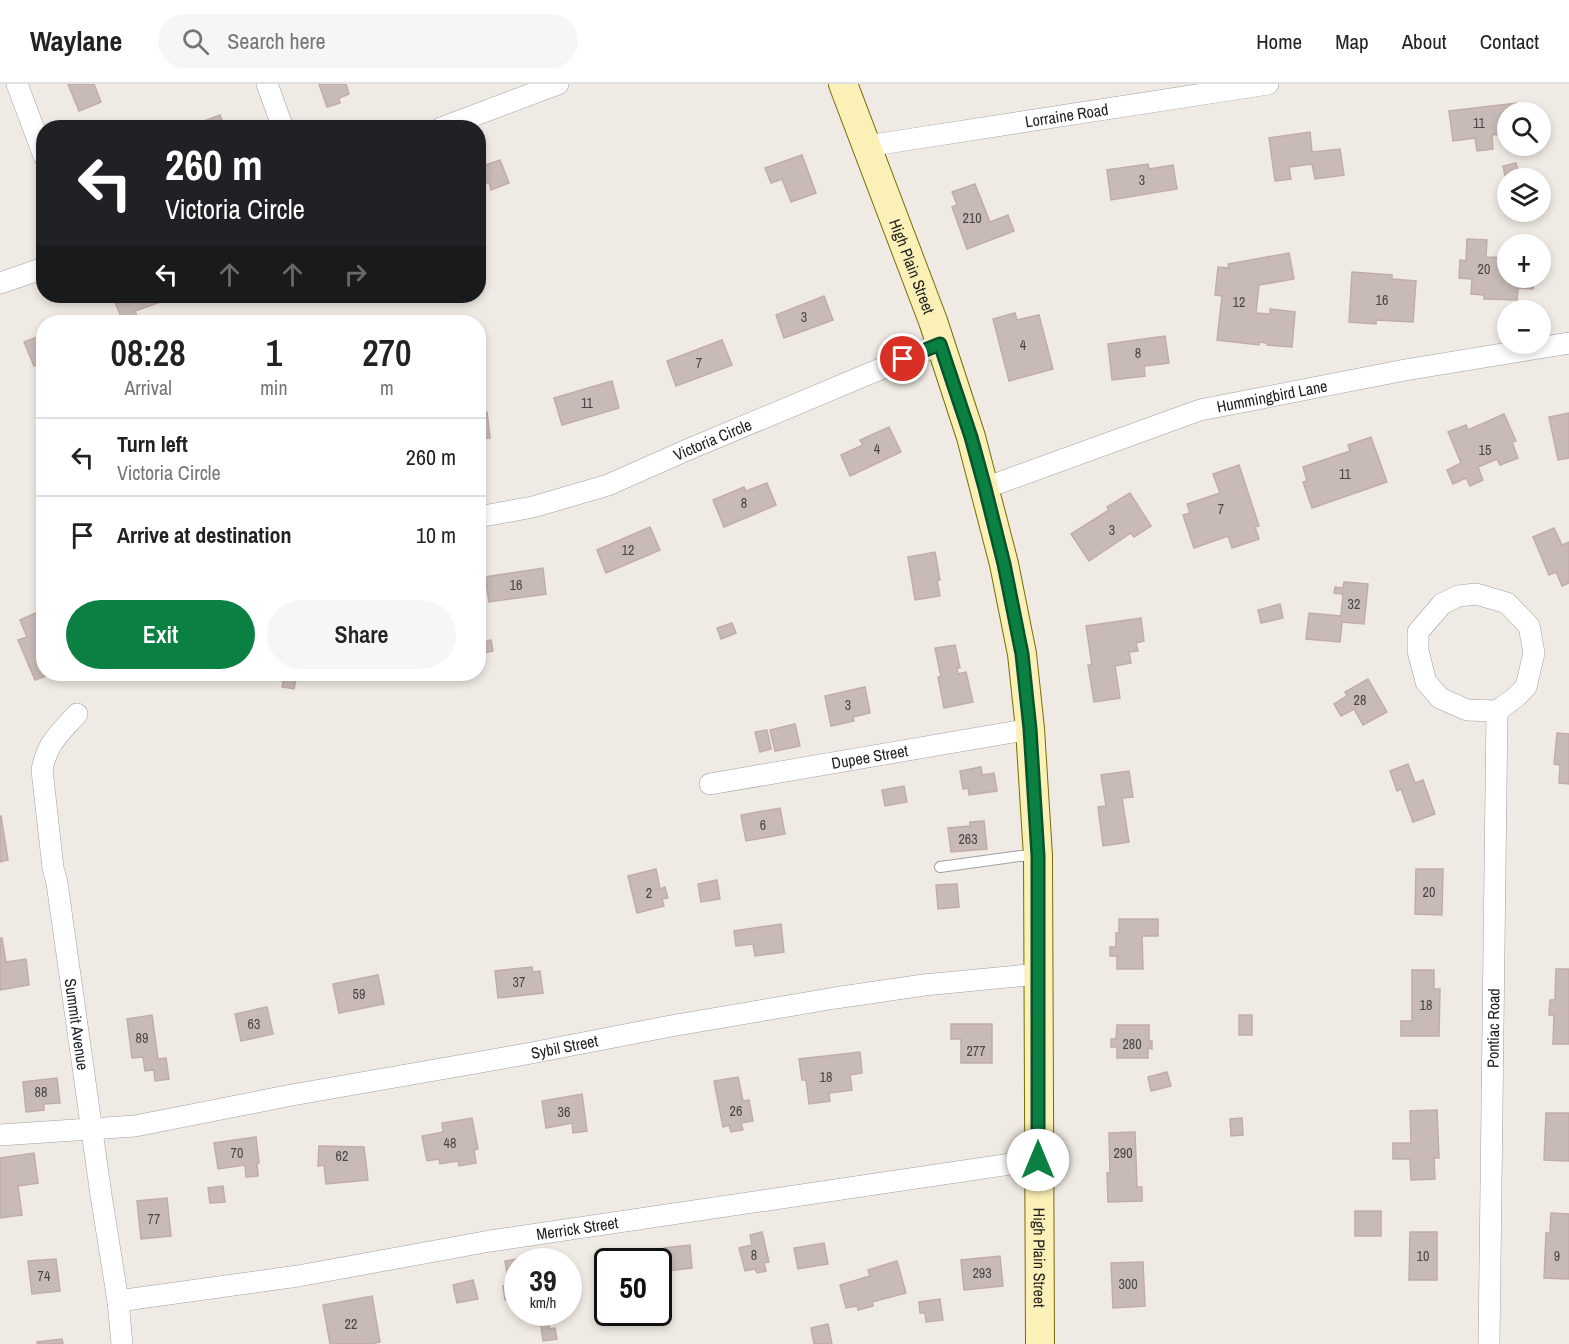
<!DOCTYPE html>
<meta charset="utf-8">
<style>
body{margin:0;font-family:"Archivo Narrow",sans-serif;background:#f6f6f6;color:#222;height:100vh;display:flex;flex-direction:column;font-size:22px;white-space:nowrap}
*{box-sizing:border-box;margin:0}
p{font-size:20px;color:#767676}
.icon{flex:none;width:33px;height:33px;fill:none;stroke:currentColor;stroke-width:2;stroke-linecap:round;stroke-linejoin:round}
.map{position:relative;flex:1;overflow:hidden}
.details{position:absolute;left:36px;top:231px;width:450px;height:366px;display:flex;flex-direction:column;background:#fff;border-radius:24px;box-shadow:0 3px 9px #0003}
.details>*{flex:none}
.guide{position:absolute;left:36px;top:36px;width:450px;height:183px;border-radius:24px;box-shadow:0 3px 9px #0003;background:#202124;color:#fff;overflow:hidden}
.controls{position:absolute;left:1497px;top:18px;display:grid;gap:12px}
.controls a{display:grid;place-items:center;width:54px;height:54px;border-radius:50%;background:#fff;box-shadow:0 3px 9px #0003;font-size:30px}
.speed{position:absolute;left:504px;top:1164px;display:flex;gap:12px;font-size:30px;font-weight:700;text-align:center}
.speed>*{display:grid;place-content:center;width:78px;height:78px;border-radius:50%;background:#fff;box-shadow:0 3px 9px #0003;line-height:1}
.speed small{font-size:15px;font-weight:400}
.speed .limit{border:3px solid #111;border-radius:9px;background:#fff;color:#111}
.pin{position:absolute;display:grid;place-items:center;width:51px;height:51px;color:#fff;margin:-26px;border:3px solid #fff;border-radius:50%;box-shadow:0 2px 6px #0007}
.me{position:absolute;width:66px;margin:-33px;rotate:0deg;stroke-linejoin:round;filter:drop-shadow(0 0 4px #0008)}
.turn{display:flex;align-items:center;gap:21px;height:126px;padding:0 30px;font-size:27px}
.turn .icon{width:78px;height:78px;stroke-width:2.5}
.turn b{display:block;font-size:42px;line-height:51px}
.lanes{display:flex;align-items:center;height:57px;padding:0 30px;background:#0003;justify-content:center;gap:30px;direction:ltr}
.lanes .off{opacity:.35}
.eta{display:flex;justify-content:space-evenly;align-items:center;height:102px;text-align:center}
.eta b{font-size:36px;font-weight:600;line-height:42px}
.primary-button{display:flex;gap:12px;margin-top:auto;padding:12px 30px}
.primary-button a{flex:1;height:69px;border-radius:36px;background:#0b8043;color:#fff;font-size:24px;font-weight:600;line-height:69px;text-align:center}
.primary-button a+a{background:#f6f6f6;color:#222}
ul{padding:0;list-style:none}
li{display:flex;align-items:center;gap:18px;height:78px;padding:0 30px;border-top:2px solid #e0e0e0}
li div{flex:1}
li b{display:block;font-size:22px}
li em{font-style:normal}
header{display:flex;align-items:center;gap:36px;box-sizing:border-box;height:84px;padding:0 30px;background:#fff;border-bottom:2px solid #e0e0e0}
header strong{font-size:28px}
nav{display:flex;gap:33px;margin-inline-start:auto;font-size:21px}
.search{width:420px;height:54px;background:#f6f6f6;display:flex;align-items:center;gap:15px;box-sizing:border-box;padding:0 21px;border-radius:33px;color:#767676;font-size:22px}
.map>svg:first-child{display:block}
.building{fill:#c8bbb7;stroke:#c2ada6;stroke-width:1.5}
.lines{fill:none;stroke-linecap:round;stroke-linejoin:round}
.lane-casing{stroke:#a0a0a0;stroke-width:12}
.street-casing{stroke:#a0a0a0;stroke-width:22}
.secondary-casing{stroke:#796d02;stroke-width:30}
.lane{stroke:#fff;stroke-width:10}
.street{stroke:#fff;stroke-width:21}
.secondary{stroke:#fbf0b7;stroke-width:28}
.route-casing{stroke:#07532c;stroke-width:15}
.route{stroke:#0b8043;stroke-width:10}
.labels{text-anchor:middle;stroke-width:4.5;stroke-linejoin:round;paint-order:stroke}
.number-label{font-size:14px;fill:#494645}
.street-label{font-size:16px;fill:#1f1f1f;stroke:#fff}
</style>
<header>
<strong>Waylane</strong>
<div class="search"><svg class="icon" aria-label="search" viewBox="0 0 24 24"><circle cx="10" cy="10" r="6"/><path d="M15 15l6 6"/></svg>Search here</div>
<nav><a>Home</a><a>Map</a><a>About</a><a>Contact</a></nav>
</header>
<div class="map">
<svg width="1569" height="1260" viewBox="0 0 1569 1260">
<rect width="100%" height="100%" fill="#f0eae4"/>
<g class="building">
<polygon points="68,0 94,0 101,18 79,27"/>
<polygon points="319,0 346,0 349,10 339,14 340,19 327,23"/>
<polygon points="1517,19 1518,28 1508,28 1508,49 1492,51 1493,65 1477,67 1475,54 1453,57 1449,27"/>
<polygon points="220,31 225,44 201,44 199,39"/>
<polygon points="1310,48 1312,68 1340,65 1344,91 1315,95 1312,80 1289,83 1291,95 1275,97 1269,54"/>
<polygon points="802,71 816,109 791,118 782,95 771,99 765,84"/>
<polygon points="478,73 480,73 483,82 500,76 509,99 491,106 489,98 478,102"/>
<polygon points="1516,79 1519,89 1505,92 1503,82"/>
<polygon points="1148,80 1149,85 1173,81 1177,105 1111,116 1107,86"/>
<polygon points="975,100 990,138 1008,131 1014,147 967,165 952,123 957,121 952,108"/>
<polygon points="1467,155 1487,156 1486,173 1508,174 1508,194 1534,194 1533,205 1518,204 1517,216 1484,215 1484,211 1471,210 1472,195 1459,194 1460,176 1466,177"/>
<polygon points="1289,169 1294,195 1259,201 1256,229 1270,230 1270,225 1295,228 1292,263 1267,261 1267,259 1259,258 1259,261 1217,256 1222,212 1215,211 1218,183 1229,184 1228,180"/>
<polygon points="1352,188 1392,191 1392,195 1416,197 1413,238 1376,236 1376,240 1349,238"/>
<polygon points="132,212 177,212 135,227 138,235 129,238 123,238 115,218"/>
<polygon points="824,212 833,236 784,254 776,231"/>
<polygon points="1015,229 1017,236 1039,231 1053,285 1009,297 993,235"/>
<polygon points="40,252 41,256 44,255 44,278 34,282 24,258"/>
<polygon points="1165,252 1169,279 1144,282 1145,292 1112,296 1108,260"/>
<polygon points="722,256 732,281 676,302 667,277"/>
<polygon points="612,297 619,324 562,341 554,314"/>
<polygon points="487,328 490,354 478,355 478,329"/>
<polygon points="1569,329 1569,374 1558,376 1549,333"/>
<polygon points="1504,330 1516,357 1512,358 1518,374 1500,381 1497,375 1478,383 1483,396 1470,402 1466,394 1453,400 1447,386 1461,379 1448,348 1466,341 1468,346"/>
<polygon points="889,343 901,368 850,392 841,371 863,361 860,356"/>
<polygon points="1371,353 1387,398 1312,424 1303,398 1307,397 1303,383 1350,367 1348,361"/>
<polygon points="1239,381 1259,442 1255,443 1259,455 1232,464 1228,452 1194,464 1183,431 1190,429 1187,420 1220,409 1213,390"/>
<polygon points="767,399 776,421 724,443 713,416 744,403 746,407"/>
<polygon points="1130,409 1151,442 1134,453 1131,449 1089,477 1071,450 1109,426 1107,423"/>
<polygon points="650,443 660,466 606,489 597,466"/>
<polygon points="1554,444 1562,461 1569,458 1569,499 1562,502 1556,488 1549,491 1533,453"/>
<polygon points="935,468 940,496 937,496 940,512 915,516 908,473"/>
<polygon points="543,484 546,510 489,518 485,493"/>
<polygon points="1344,498 1368,500 1364,540 1342,538 1340,558 1306,555 1309,529 1341,532 1343,510 1334,509 1335,503 1343,504"/>
<polygon points="1280,520 1283,534 1261,539 1258,526"/>
<polygon points="38,528 44,542 44,590 51,590 35,596 18,556 27,553 20,536"/>
<polygon points="1141,534 1144,557 1136,559 1138,567 1129,568 1131,579 1115,582 1120,614 1094,618 1088,581 1092,581 1086,542"/>
<polygon points="732,539 736,549 721,555 717,544"/>
<polygon points="491,556 493,567 478,570 478,559"/>
<polygon points="955,561 960,584 957,584 958,590 966,588 973,618 944,624 938,593 941,593 935,564"/>
<polygon points="265,590 297,590 294,605 282,603 284,594"/>
<polygon points="1368,595 1387,628 1363,641 1354,625 1341,632 1334,620 1347,612 1345,608"/>
<polygon points="865,603 870,629 853,633 854,637 831,642 825,612"/>
<polygon points="795,640 800,662 775,667 770,646"/>
<polygon points="767,646 771,665 760,668 755,648"/>
<polygon points="1557,649 1569,650 1569,700 1559,699 1560,681 1554,680"/>
<polygon points="1408,680 1415,699 1423,696 1435,730 1413,738 1401,705 1397,707 1390,687"/>
<polygon points="981,683 982,691 994,689 997,707 969,711 968,704 963,705 960,687"/>
<polygon points="1129,687 1133,713 1122,714 1129,758 1103,762 1098,723 1106,722 1101,691"/>
<polygon points="904,702 907,718 885,722 882,706"/>
<polygon points="780,724 785,750 746,757 741,731"/>
<polygon points="0,732 1,732 8,776 0,778"/>
<polygon points="984,737 987,765 951,768 948,744 970,742 970,738"/>
<polygon points="656,785 660,805 665,803 668,814 662,815 664,822 637,829 628,792"/>
<polygon points="1416,785 1443,785 1442,831 1415,830"/>
<polygon points="717,796 720,815 701,818 698,800"/>
<polygon points="957,800 959,823 938,825 936,801"/>
<polygon points="1119,835 1158,835 1158,852 1142,852 1143,885 1117,885 1117,872 1110,872 1110,863 1116,863 1116,849 1119,849"/>
<polygon points="781,840 784,868 755,872 753,860 736,862 734,847"/>
<polygon points="0,854 2,854 6,878 26,875 29,901 0,906"/>
<polygon points="532,883 533,888 540,887 543,909 498,914 495,887"/>
<polygon points="1556,885 1569,885 1569,960 1553,960 1554,931 1549,931 1550,916 1555,916"/>
<polygon points="1412,886 1434,886 1434,905 1440,905 1439,952 1401,952 1401,937 1412,937"/>
<polygon points="378,891 384,920 339,929 333,900"/>
<polygon points="267,923 273,950 241,957 235,930"/>
<polygon points="152,931 158,975 166,974 169,995 155,997 154,986 145,987 143,973 132,974 127,935"/>
<rect x="1239" y="931" width="13" height="20"/>
<polygon points="951,940 992,940 992,979 961,979 961,955 951,955"/>
<polygon points="1117,941 1149,941 1149,957 1152,957 1152,965 1148,964 1148,974 1117,974 1117,963 1111,963 1111,955 1116,955"/>
<polygon points="860,968 862,989 850,991 852,1006 829,1009 830,1017 809,1020 806,996 802,996 799,975"/>
<polygon points="1167,988 1171,1002 1151,1007 1148,993"/>
<polygon points="738,993 743,1017 749,1016 753,1037 741,1039 743,1046 731,1048 729,1041 723,1043 714,997"/>
<polygon points="57,994 60,1019 44,1020 44,1026 26,1028 23,998"/>
<polygon points="582,1010 587,1047 573,1049 572,1039 546,1044 542,1017"/>
<polygon points="1437,1026 1439,1074 1434,1074 1435,1095 1411,1096 1410,1075 1393,1075 1393,1059 1411,1059 1410,1027"/>
<polygon points="1546,1029 1569,1029 1569,1077 1544,1076"/>
<polygon points="472,1034 478,1065 474,1066 476,1079 459,1082 458,1077 440,1080 439,1075 427,1077 422,1052 443,1048 442,1039"/>
<polygon points="1242,1034 1243,1051 1231,1052 1230,1035"/>
<polygon points="1135,1048 1137,1103 1142,1103 1142,1117 1108,1118 1107,1089 1110,1089 1109,1049"/>
<polygon points="256,1053 259,1079 257,1079 258,1092 246,1093 245,1081 218,1085 214,1059"/>
<polygon points="319,1062 364,1063 368,1096 326,1100 324,1081 318,1082"/>
<polygon points="34,1069 38,1099 18,1102 22,1131 0,1134 0,1074"/>
<polygon points="223,1102 225,1118 210,1119 208,1104"/>
<polygon points="167,1114 171,1152 141,1155 137,1117"/>
<rect x="1355" y="1127" width="26" height="25"/>
<polygon points="1551,1129 1569,1130 1569,1195 1544,1194 1546,1149 1550,1149"/>
<polygon points="762,1148 769,1178 764,1179 766,1187 757,1189 755,1185 745,1187 739,1164 752,1161 750,1151"/>
<polygon points="1410,1148 1437,1148 1437,1196 1409,1196"/>
<polygon points="824,1159 828,1180 798,1185 794,1164"/>
<polygon points="690,1161 692,1184 667,1187 664,1164"/>
<polygon points="1000,1172 1003,1202 964,1206 961,1176"/>
<polygon points="529,1173 530,1178 518,1178 518,1214 505,1216 503,1202 509,1202 505,1177"/>
<polygon points="56,1175 60,1207 32,1210 28,1177"/>
<polygon points="897,1177 906,1209 872,1218 873,1222 858,1226 857,1222 846,1224 840,1201 870,1192 868,1186"/>
<polygon points="1143,1178 1145,1222 1113,1224 1111,1179"/>
<polygon points="473,1196 478,1215 457,1219 453,1201"/>
<polygon points="372,1212 380,1258 370,1260 330,1260 323,1221"/>
<polygon points="940,1215 943,1236 926,1238 925,1229 920,1229 919,1218"/>
<polygon points="828,1240 832,1260 814,1260 811,1244"/>
<polygon points="549,1241 549,1245 555,1244 557,1255 543,1257 541,1242"/>
<polygon points="62,1255 63,1260 37,1260 37,1258"/>
</g>
<g class="lines">
<defs>
<polyline id="lane" points="940,783 1020,772 1038,772"/>
<g id="street">
<polyline points="17,0 44,72"/>
<polyline points="267,0 283,44"/>
<polyline points="441,44 558,0"/>
<path id="s1" d="M867 62 1268 0"/>
<polyline points="0,199 44,184"/>
<path id="s2" d="M985 404 1200 326 1405 286 1569 259"/>
<path id="s3" d="M478 433 533 423 608 401 687 366 940 260"/>
<polygon points="1476,510 1507,519 1529,542 1534,569 1526,603 1516,613 1497,627 1467,626 1440,614 1426,598 1418,567 1418,548 1442,520 1458,512"/>
<path id="s4" d="M77 630C59 650 47 659 42 686L53 784 57 799 101 1111 118 1217 122 1260"/>
<path id="s5" d="M710 700 1030 645"/>
<path id="s6" d="M0 1051 135 1042 292 1011 526 970 671 942 835 914 924 901 1038 890"/>
<path id="s7" d="M118 1217 298 1192 490 1157 1038 1076"/>
<path id="s8" d="M1489 1260 1497 627"/>
</g>
<g id="secondary">
<path id="s9" d="M843 0 933 237 971 353 1004 480 1022 570 1030 645 1038 772 1040 1260"/>
</g>
</defs>
<use href="#lane" class="lane-casing"/>
<use href="#street" class="street-casing"/>
<use href="#secondary" class="secondary-casing"/>
<use href="#lane" class="lane"/>
<use href="#street" class="street"/>
<use href="#secondary" class="secondary"/>
</g>
<g class="lines">
<defs>
<polyline id="route" points="903,275 940,260 971,353 985,404 1004,480 1022,570 1030,645 1038,772 1038,1076"/>
</defs>
<use href="#route" class="route-casing"/>
<use href="#route" class="route"/>
</g>
<g class="labels">
<g class="number-label">
<text x="1479" y="44">11</text>
<text x="1142" y="101">3</text>
<text x="972" y="139">210</text>
<text x="1484" y="190">20</text>
<text x="1382" y="221">16</text>
<text x="1239" y="223">12</text>
<text x="804" y="238">3</text>
<text x="1023" y="266">4</text>
<text x="1138" y="274">8</text>
<text x="699" y="284">7</text>
<text x="587" y="324">11</text>
<text x="877" y="370">4</text>
<text x="1485" y="371">15</text>
<text x="1345" y="395">11</text>
<text x="744" y="424">8</text>
<text x="1221" y="430">7</text>
<text x="1112" y="451">3</text>
<text x="628" y="471">12</text>
<text x="516" y="506">16</text>
<text x="1354" y="525">32</text>
<text x="1360" y="621">28</text>
<text x="848" y="626">3</text>
<text x="763" y="746">6</text>
<text x="968" y="760">263</text>
<text x="1429" y="813">20</text>
<text x="649" y="814">2</text>
<text x="519" y="903">37</text>
<text x="359" y="915">59</text>
<text x="1426" y="926">18</text>
<text x="254" y="945">63</text>
<text x="142" y="959">89</text>
<text x="1132" y="965">280</text>
<text x="976" y="972">277</text>
<text x="826" y="998">18</text>
<text x="41" y="1013">88</text>
<text x="736" y="1032">26</text>
<text x="564" y="1033">36</text>
<text x="450" y="1064">48</text>
<text x="237" y="1074">70</text>
<text x="1123" y="1074">290</text>
<text x="342" y="1077">62</text>
<text x="154" y="1140">77</text>
<text x="754" y="1176">8</text>
<text x="1423" y="1177">10</text>
<text x="1557" y="1177">9</text>
<text x="982" y="1194">293</text>
<text x="44" y="1197">74</text>
<text x="1128" y="1205">300</text>
<text x="351" y="1245">22</text>
</g>
<g class="street-label">
<text dy="6" stroke="none"><textPath href="#s1" startOffset="202">Lorraine Road</textPath></text>
<text dy="6" stroke="none"><textPath href="#s9" startOffset="195">High Plain Street</textPath></text>
<text dy="6" stroke="none"><textPath href="#s2" startOffset="302">Hummingbird Lane</textPath></text>
<text dy="6" stroke="none"><textPath href="#s3" startOffset="248">Victoria Circle</textPath></text>
<text dy="6" stroke="none"><textPath href="#s5" startOffset="162">Dupee Street</textPath></text>
<text dy="6" stroke="none"><textPath href="#s4" startOffset="324">Summit Avenue</textPath></text>
<text dy="6" stroke="none"><textPath href="#s8" startOffset="316">Pontiac Road</textPath></text>
<text dy="6" stroke="none"><textPath href="#s6" startOffset="572">Sybil Street</textPath></text>
<text dy="6" stroke="none"><textPath href="#s7" startOffset="465">Merrick Street</textPath></text>
<text dy="6" stroke="none"><textPath href="#s9" startOffset="1203">High Plain Street</textPath></text>
</g>
</g>
</svg>
<div class="controls">
<a><svg class="icon" aria-label="search" viewBox="0 0 24 24"><circle cx="10" cy="10" r="6"/><path d="M15 15l6 6"/></svg></a>
<a><svg class="icon" aria-label="layers" viewBox="0 0 24 24"><path d="M12 4l9 5-9 5-9-5zM3 14l9 5 9-5"/></svg></a>
<a>+</a>
<a>−</a>
</div>
<div class="speed"><div>39<small>km/h</small></div><div class="limit">50</div></div>
<div class="pin" style="left:903px;top:275px;background:#d93025"><svg class="icon" aria-label="arrive" viewBox="0 0 24 24"><path d="M6 21V4h12l-3 4 3 4H6"/></svg></div>
<svg class="me" style="left:1038px;top:1076px" viewBox="-20 -20 40 40"><circle r="19" fill="#fff"/><path d="M0-13L10 11 0 6-10 11z" fill="#0b8043"/></svg>
<div class="guide">
<div class="turn"><svg class="icon" aria-label="left" viewBox="0 0 24 24"><path d="M17 20v-9H6M10 6l-5 5 5 5"/></svg><div><b>260 m</b>Victoria Circle</div></div>
<div class="lanes"><svg class="icon" aria-label="left" viewBox="0 0 24 24"><path d="M17 20v-9H6M10 6l-5 5 5 5"/></svg><svg class="icon off" aria-label="ahead" viewBox="0 0 24 24"><path d="M12 20V5M6 11l6-6 6 6"/></svg><svg class="icon off" aria-label="ahead" viewBox="0 0 24 24"><path d="M12 20V5M6 11l6-6 6 6"/></svg><svg class="icon off" aria-label="right" viewBox="0 0 24 24"><path d="M7 20v-9h11M14 6l5 5-5 5"/></svg></div>
</div>
<section class="details">
<div class="eta">
<div><b>08:28</b><p>Arrival</p></div>
<div><b>1</b><p>min</p></div>
<div><b>270</b><p>m</p></div>
</div>
<ul>
<li><svg class="icon" aria-label="left" viewBox="0 0 24 24"><path d="M17 20v-9H6M10 6l-5 5 5 5"/></svg><div><b>Turn left</b><p>Victoria Circle</p></div><em>260 m</em></li>
<li><svg class="icon" aria-label="arrive" viewBox="0 0 24 24"><path d="M6 21V4h12l-3 4 3 4H6"/></svg><div><b>Arrive at destination</b></div><em>10 m</em></li>
</ul>
<div class="primary-button"><a>Exit</a><a>Share</a></div>
</section>
</div>
